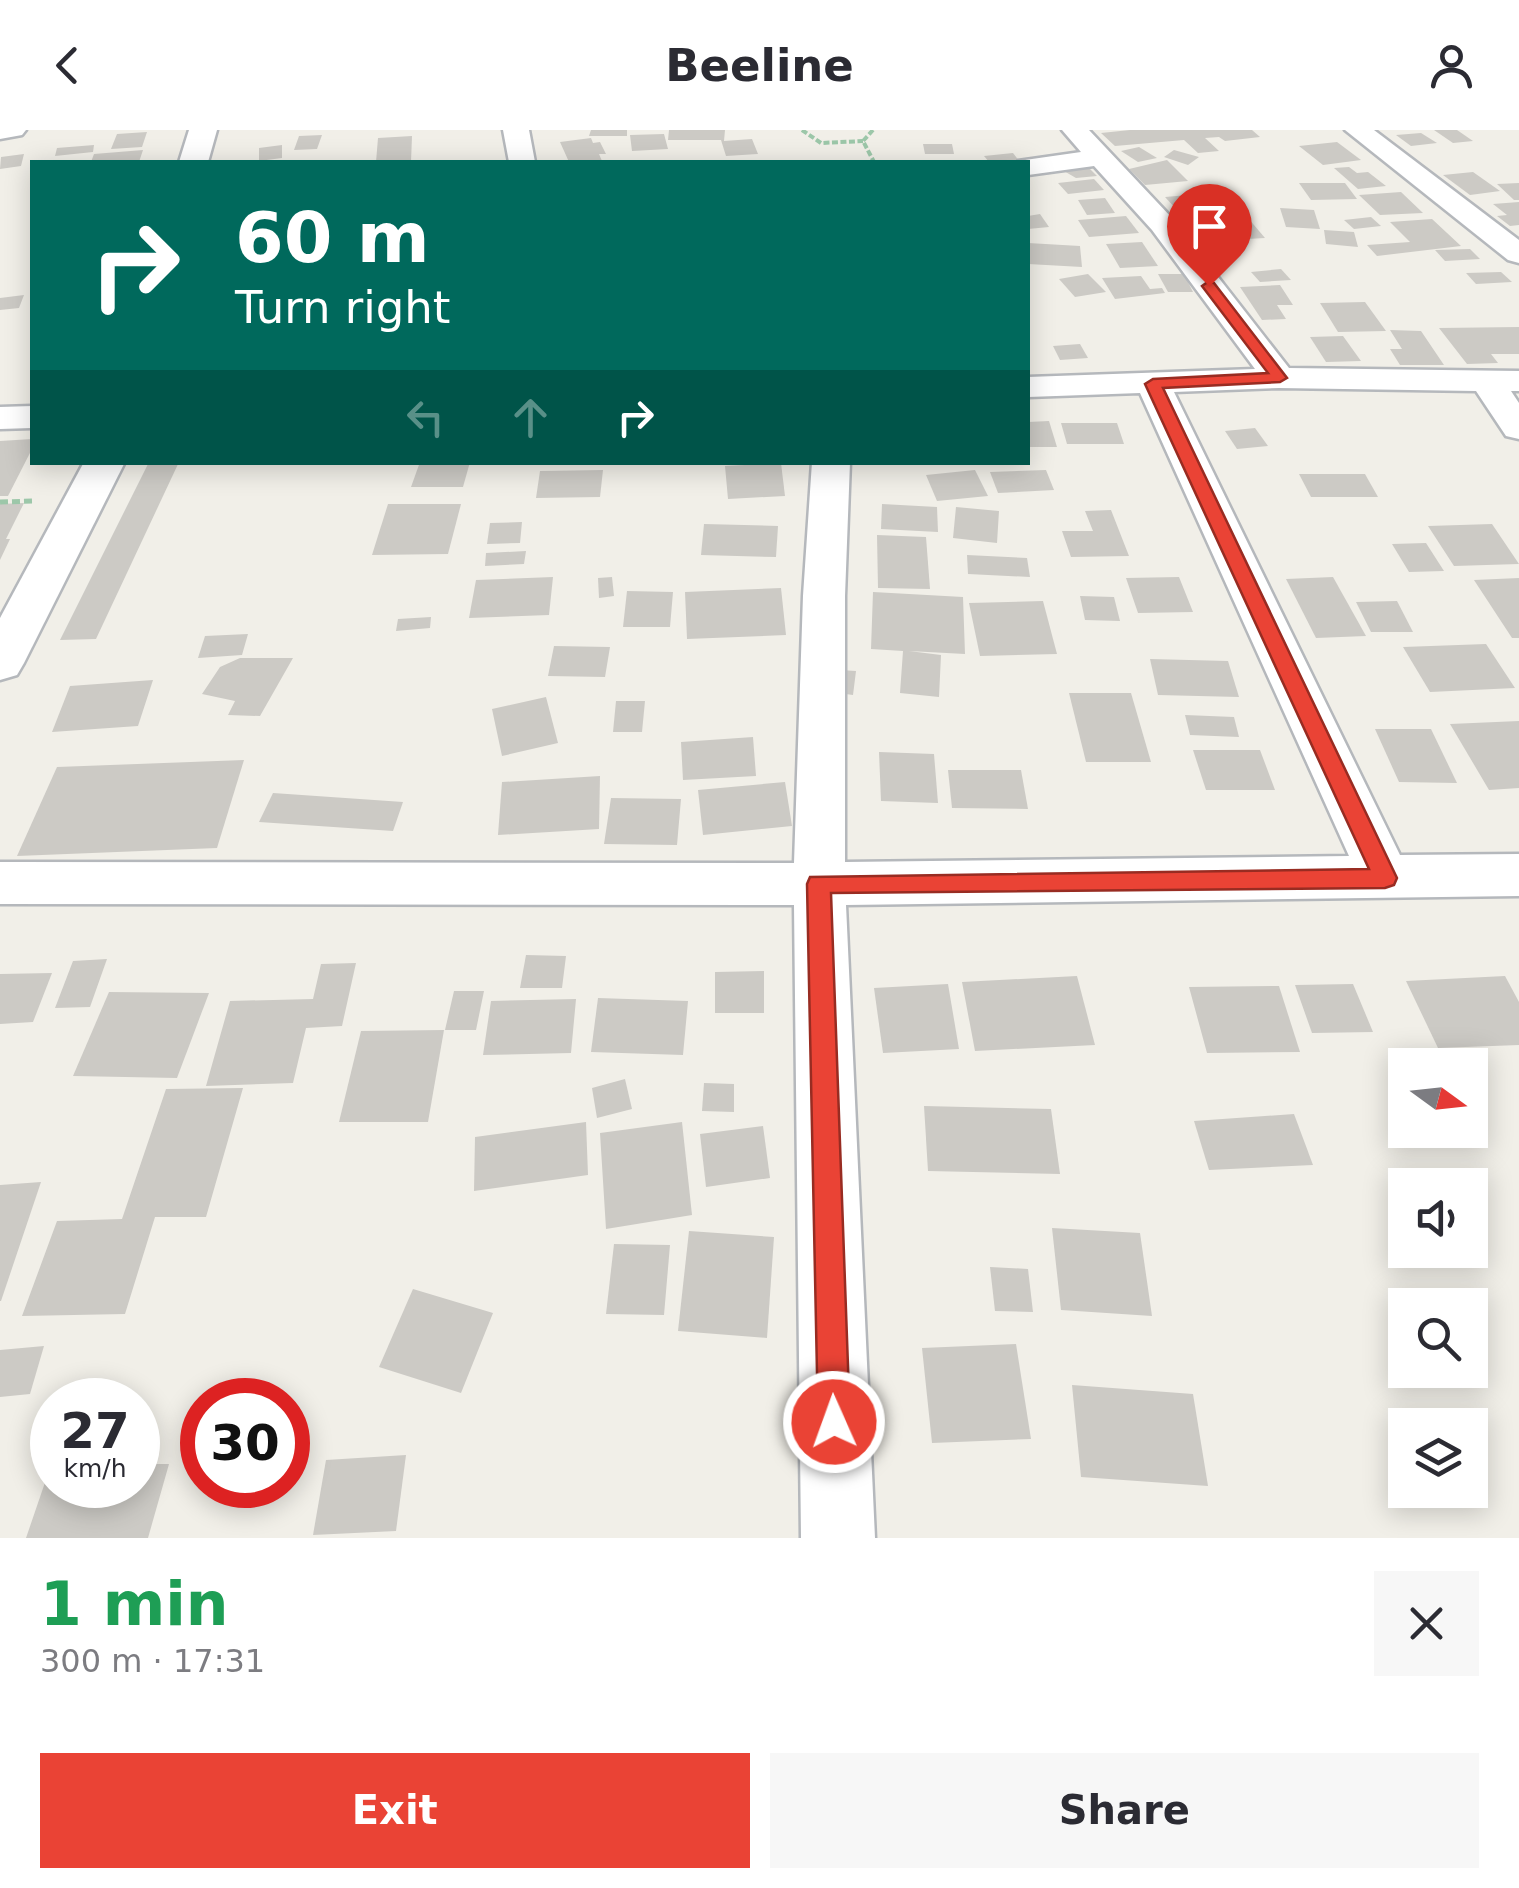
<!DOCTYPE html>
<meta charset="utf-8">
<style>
body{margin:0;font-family:"DejaVu Sans",sans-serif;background:#f7f7f7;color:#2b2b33;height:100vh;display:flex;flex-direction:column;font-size:38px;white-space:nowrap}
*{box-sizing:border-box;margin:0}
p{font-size:32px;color:#7c7c81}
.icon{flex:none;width:55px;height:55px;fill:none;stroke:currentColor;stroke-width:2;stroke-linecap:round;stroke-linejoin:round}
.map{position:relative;height:1408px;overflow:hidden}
.side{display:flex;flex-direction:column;background:#fff;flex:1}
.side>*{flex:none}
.hud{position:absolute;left:30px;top:30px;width:1000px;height:305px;border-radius:0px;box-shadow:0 5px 25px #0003;background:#00695c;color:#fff;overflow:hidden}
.needle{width:65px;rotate:105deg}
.buttons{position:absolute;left:1388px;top:918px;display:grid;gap:20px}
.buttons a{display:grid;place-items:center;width:100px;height:100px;border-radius:0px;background:#fff;box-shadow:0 5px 25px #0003;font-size:50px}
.speed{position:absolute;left:30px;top:1248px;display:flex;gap:20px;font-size:50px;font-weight:700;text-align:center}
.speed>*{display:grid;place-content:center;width:130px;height:130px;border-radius:50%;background:#fff;box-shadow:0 5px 25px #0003;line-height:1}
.speed small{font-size:25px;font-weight:400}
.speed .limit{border:15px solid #d22;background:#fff;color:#111}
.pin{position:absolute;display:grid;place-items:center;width:85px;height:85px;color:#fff;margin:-102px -42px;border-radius:50% 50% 50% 0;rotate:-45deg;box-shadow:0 0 10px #0007}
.pin .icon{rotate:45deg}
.me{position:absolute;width:110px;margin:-55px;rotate:358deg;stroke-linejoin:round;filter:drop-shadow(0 0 8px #0008)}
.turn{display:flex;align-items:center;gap:35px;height:210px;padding:0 40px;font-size:45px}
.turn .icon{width:130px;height:130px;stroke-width:2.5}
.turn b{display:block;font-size:70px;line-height:85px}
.lanes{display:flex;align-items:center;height:95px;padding:0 40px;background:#0003;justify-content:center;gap:50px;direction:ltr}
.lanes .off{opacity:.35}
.round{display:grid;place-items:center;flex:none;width:105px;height:105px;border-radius:0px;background:#f7f7f7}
.head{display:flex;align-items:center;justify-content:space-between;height:170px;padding:0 40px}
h1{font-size:60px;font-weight:600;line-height:75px;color:#1e9e55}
.button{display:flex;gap:20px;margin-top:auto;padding:20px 40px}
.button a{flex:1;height:115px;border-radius:0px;background:#ea4335;color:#fff;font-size:40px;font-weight:600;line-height:115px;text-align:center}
.button a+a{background:#f7f7f7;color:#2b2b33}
header{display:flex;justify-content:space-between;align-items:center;height:130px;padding:0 40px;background:#fff;font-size:45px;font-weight:600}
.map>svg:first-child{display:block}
.building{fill:#cccac5}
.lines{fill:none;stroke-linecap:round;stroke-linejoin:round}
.minor-casing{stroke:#b5b8bc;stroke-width:5}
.tertiary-casing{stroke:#b5b8bc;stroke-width:5}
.path-far1{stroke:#9cc7a9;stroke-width:4;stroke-dasharray:6 2.5;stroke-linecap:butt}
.path{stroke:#9cc7a9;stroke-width:5;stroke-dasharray:8 4;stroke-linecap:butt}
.minor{fill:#fff;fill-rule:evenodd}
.tertiary{fill:#fff;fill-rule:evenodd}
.route{fill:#ea4335;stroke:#982c22;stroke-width:2.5}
</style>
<header><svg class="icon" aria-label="back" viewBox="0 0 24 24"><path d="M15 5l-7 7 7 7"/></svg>Beeline<svg class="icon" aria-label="person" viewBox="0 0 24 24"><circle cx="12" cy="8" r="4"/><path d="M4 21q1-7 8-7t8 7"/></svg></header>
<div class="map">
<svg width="1519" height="1408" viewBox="0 0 1519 1408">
<rect width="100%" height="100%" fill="#f1efe8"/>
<g class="building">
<polygon points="591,0 627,0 627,6 589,6"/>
<polygon points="669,0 725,0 724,11 752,9 758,24 726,26 721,10 668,10"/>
<polygon points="1130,0 1252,0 1260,7 1225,11 1219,7 1205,8 1219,21 1198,23 1184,10 1115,16 1101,3"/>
<polygon points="1434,0 1457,0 1473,11 1453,13"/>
<polygon points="147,2 142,17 111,19 117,4"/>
<polygon points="1421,3 1437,13 1411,16 1396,5"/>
<polygon points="664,4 668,19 632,21 630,5"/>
<polygon points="322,5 317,19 294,20 299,6"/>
<polygon points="412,6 411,32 376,32 378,8"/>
<polygon points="591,8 593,13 600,12 606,24 599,24 602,31 569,32 560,12"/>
<polygon points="1337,12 1361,30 1323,35 1299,16"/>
<polygon points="923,14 952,14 954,24 925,24"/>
<polygon points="94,15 93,22 55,26 57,18"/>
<polygon points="282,15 282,28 259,31 259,18"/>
<polygon points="1139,17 1157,28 1138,32 1121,21"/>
<polygon points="143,20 139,32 91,32 94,24"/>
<polygon points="1174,20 1199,27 1188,35 1164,27"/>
<polygon points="1013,23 1020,32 989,32 984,26"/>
<polygon points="24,24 21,36 0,39 1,27"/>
<polygon points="1167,30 1188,51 1145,55 1129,39"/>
<polygon points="1085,34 1097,46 1076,48 1057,37"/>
<polygon points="1349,37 1357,43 1368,42 1386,56 1358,59 1334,38"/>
<polygon points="1473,42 1500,61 1470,65 1443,45"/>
<polygon points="1094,49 1104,60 1068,64 1058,53"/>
<polygon points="1299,53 1345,53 1357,69 1311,70"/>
<polygon points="1519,53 1519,70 1514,70 1497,54"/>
<polygon points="1401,62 1423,83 1380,85 1359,65"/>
<polygon points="1211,63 1234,86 1187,91 1165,67"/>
<polygon points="1105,68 1115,83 1087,85 1078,70"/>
<polygon points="1519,72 1519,95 1510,96 1497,86 1507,85 1493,74"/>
<polygon points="1280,78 1314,80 1320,99 1286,97"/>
<polygon points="1040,84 1049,97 1028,99 1028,86"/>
<polygon points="1126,86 1139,103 1089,107 1078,90"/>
<polygon points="1371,87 1381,96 1354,99 1344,90"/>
<polygon points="1248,88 1265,108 1230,110 1213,90"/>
<polygon points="1432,89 1461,116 1377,126 1367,115 1410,112 1390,92"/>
<polygon points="1324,100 1354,102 1358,117 1326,114"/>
<polygon points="1142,112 1158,136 1120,138 1106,114"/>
<polygon points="1028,113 1080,116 1082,137 1028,134"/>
<polygon points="1470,119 1480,129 1445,131 1435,120"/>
<polygon points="1281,139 1291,150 1260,152 1251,142"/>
<polygon points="1501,142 1512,152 1476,154 1466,143"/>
<polygon points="1088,144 1106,162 1075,167 1059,149"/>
<polygon points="1158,144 1184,144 1193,162 1168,162"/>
<polygon points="1141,146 1150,159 1162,158 1165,163 1115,169 1102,148"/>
<polygon points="1280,155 1293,175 1277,175 1286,189 1262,190 1240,157"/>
<polygon points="24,165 19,178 0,180 0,168"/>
<polygon points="1365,172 1386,201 1338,202 1320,173"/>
<polygon points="1519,197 1519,224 1491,224 1498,233 1467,234 1439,198"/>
<polygon points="1390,200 1421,201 1444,235 1400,235 1390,219 1402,219"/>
<polygon points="1343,206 1361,231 1326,232 1310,207"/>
<polygon points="1080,214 1088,228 1060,230 1053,216"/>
<polygon points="1049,291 1057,317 1028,317 1028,292"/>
<polygon points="1061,293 1117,293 1124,314 1067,314"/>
<polygon points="1255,298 1268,316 1237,319 1225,301"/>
<polygon points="32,309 32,319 8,366 0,366 0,311"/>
<polygon points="149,332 179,332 96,509 60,510"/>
<polygon points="420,332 470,332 463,357 411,357"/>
<polygon points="781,333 785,366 728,369 725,336"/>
<polygon points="603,340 600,367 536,368 540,341"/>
<polygon points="975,340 988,366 937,371 926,345"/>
<polygon points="1046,340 1054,360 998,363 990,342"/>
<polygon points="1299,344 1365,344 1378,367 1311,367"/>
<polygon points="24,373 6,409 10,409 0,430 0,374"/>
<polygon points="388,374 461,374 448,424 372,425"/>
<polygon points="882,374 937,377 938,402 881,399"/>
<polygon points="956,377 999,381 997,413 953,408"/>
<polygon points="1111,380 1129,426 1071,427 1062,401 1093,401 1085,381"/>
<polygon points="522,392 520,413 487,414 490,393"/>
<polygon points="704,394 778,396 776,427 701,425"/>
<polygon points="1492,394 1519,434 1454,436 1428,396"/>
<polygon points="877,405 926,407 930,459 878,458"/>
<polygon points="1426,413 1444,441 1409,442 1392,414"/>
<polygon points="526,421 524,434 485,436 486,423"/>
<polygon points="967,425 1027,428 1030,447 968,444"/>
<polygon points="553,447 549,485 469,488 476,450"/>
<polygon points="612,447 614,466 599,468 598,448"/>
<polygon points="1179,447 1193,482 1138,483 1126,448"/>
<polygon points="1333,447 1366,506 1316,508 1286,449"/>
<polygon points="1519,448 1519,508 1512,508 1474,450"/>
<polygon points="781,458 786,505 687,509 685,462"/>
<polygon points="627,461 673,462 670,497 623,497"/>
<polygon points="873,462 963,467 965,524 909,521 941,525 939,567 900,563 903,521 871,519"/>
<polygon points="1080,466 1114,467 1120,491 1085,490"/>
<polygon points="1043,471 1057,524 980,526 969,473"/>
<polygon points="1397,471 1413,502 1371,502 1356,472"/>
<polygon points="431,487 430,498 396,501 398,489"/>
<polygon points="248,504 242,525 198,528 205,506"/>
<polygon points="1486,514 1515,558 1430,562 1403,517"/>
<polygon points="554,516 610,517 605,547 548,546"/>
<polygon points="240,528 293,528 260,586 228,585 235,571 202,564 220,537"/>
<polygon points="1150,529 1228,531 1239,567 1158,565"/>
<polygon points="840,540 856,541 853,565 838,563"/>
<polygon points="153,550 138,596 52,602 70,556"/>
<polygon points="1069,563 1131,563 1151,632 1086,632"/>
<polygon points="546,567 558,613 502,626 492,579"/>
<polygon points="616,571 645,571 642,602 613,602"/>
<polygon points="1185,585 1234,587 1239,607 1190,605"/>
<polygon points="1519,591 1519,658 1489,660 1450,594"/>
<polygon points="1375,599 1431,599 1457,653 1399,652"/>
<polygon points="753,607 756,646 683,650 681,612"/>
<polygon points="1193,620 1260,620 1275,660 1206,660"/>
<polygon points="879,622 934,624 938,673 881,671"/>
<polygon points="244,630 217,718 17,726 57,637"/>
<polygon points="948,640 1021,640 1028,679 952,678"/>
<polygon points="600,646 599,699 498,705 502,652"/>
<polygon points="785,652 792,696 703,705 698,660"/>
<polygon points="273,663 403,672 393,701 259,692"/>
<polygon points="611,668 681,669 677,715 604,714"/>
<polygon points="526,825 566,826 562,858 520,858"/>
<polygon points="107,829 90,877 55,878 73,831"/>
<polygon points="356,833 342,896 306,898 293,953 206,956 230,871 313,869 321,834"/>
<polygon points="764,841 764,883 715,883 715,842"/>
<polygon points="52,843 33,892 0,894 0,844"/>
<polygon points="1077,846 1095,915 975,921 962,852"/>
<polygon points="1505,846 1519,872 1519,915 1438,918 1406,851"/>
<polygon points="948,854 959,919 883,923 874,858"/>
<polygon points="1353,854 1373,902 1312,903 1295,855"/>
<polygon points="1279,856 1300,922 1207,923 1189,857"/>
<polygon points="454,861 484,861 476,900 445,900"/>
<polygon points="109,862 209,863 177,948 73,946"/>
<polygon points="598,868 688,871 683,925 591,922"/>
<polygon points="576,869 571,923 483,925 491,871"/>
<polygon points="444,900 428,992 339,992 361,901"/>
<polygon points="625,949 632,979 597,988 592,958"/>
<polygon points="704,953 734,954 734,982 702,981"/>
<polygon points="243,958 206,1087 155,1087 125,1184 22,1186 57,1091 122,1089 166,959"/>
<polygon points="924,976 1051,979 1060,1044 928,1041"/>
<polygon points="1294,984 1313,1035 1209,1040 1194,991"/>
<polygon points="586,992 588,1045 474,1061 475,1007"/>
<polygon points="682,992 692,1085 606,1099 600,1003"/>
<polygon points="763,996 770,1048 706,1057 700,1004"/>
<polygon points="41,1052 1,1171 0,1171 0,1055"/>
<polygon points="1052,1098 1140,1103 1152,1186 1061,1180"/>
<polygon points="689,1101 774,1107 767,1208 678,1201"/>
<polygon points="614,1114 670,1115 664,1185 606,1184"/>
<polygon points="990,1137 1028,1139 1033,1182 995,1181"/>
<polygon points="413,1159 493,1183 461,1263 379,1237"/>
<polygon points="1016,1214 1031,1309 932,1313 922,1218"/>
<polygon points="44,1216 30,1264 0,1267 0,1220"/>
<polygon points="1072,1255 1193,1264 1208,1356 1081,1347"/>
<polygon points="406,1325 396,1401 313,1405 326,1330"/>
<polygon points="52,1332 52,1355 138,1355 138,1334 169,1334 148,1408 26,1408"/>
</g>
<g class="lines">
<defs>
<g id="minor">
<polygon points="0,0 26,0 22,5 0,9"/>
<polygon points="503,0 529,0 535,32 509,32"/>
<polygon points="1062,0 1089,0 1172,88 1289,238 1519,241 1519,261 1511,261 1519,273 1519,309 1506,306 1476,261 1279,258 1174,262 1400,725 1519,724 1519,766 846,775 875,1408 801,1408 794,775 0,774 0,732 794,733 803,466 812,332 850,332 845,466 845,732 1349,726 1140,263 1028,267 1028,247 1255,239 1152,100 1094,36 1028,45 1028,32 1018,31 1081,22"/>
<polygon points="1345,0 1374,0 1519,110 1519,133 1508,130"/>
<polygon points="32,276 32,298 0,299 0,277"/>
</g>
<g id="tertiary">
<polygon points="189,0 217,0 208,32 179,32"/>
<polygon points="84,332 125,332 24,533 17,545 0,550 0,488"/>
</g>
</defs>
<use href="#minor" class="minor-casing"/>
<use href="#tertiary" class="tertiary-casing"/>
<g class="path-far1">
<polyline points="802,0 821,13 863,11"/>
<polyline points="873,0 863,11 874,32"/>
</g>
<polyline class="path" points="0,372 34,371"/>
<use href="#minor" class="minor"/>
<use href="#tertiary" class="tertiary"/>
</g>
<polygon class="route" points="1209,151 1214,153 1287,248 1280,252 1163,258 1397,748 1394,755 1385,758 831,763 850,1292 846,1304 834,1308 823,1304 818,1292 807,754 810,747 1369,739 1145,254 1153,249 1268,243 1202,156"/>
</svg>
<div class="buttons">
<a><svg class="needle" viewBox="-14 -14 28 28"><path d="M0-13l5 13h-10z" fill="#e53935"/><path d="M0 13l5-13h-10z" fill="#7c7c81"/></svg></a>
<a><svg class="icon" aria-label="sound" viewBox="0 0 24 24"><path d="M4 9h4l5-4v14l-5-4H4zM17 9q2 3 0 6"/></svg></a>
<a><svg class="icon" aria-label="search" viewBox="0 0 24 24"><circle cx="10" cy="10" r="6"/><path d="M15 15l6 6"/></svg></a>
<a><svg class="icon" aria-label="layers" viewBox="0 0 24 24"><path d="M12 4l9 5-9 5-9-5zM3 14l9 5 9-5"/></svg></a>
</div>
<div class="speed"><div>27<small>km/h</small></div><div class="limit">30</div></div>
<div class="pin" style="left:1209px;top:156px;background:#d93025"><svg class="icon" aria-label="arrive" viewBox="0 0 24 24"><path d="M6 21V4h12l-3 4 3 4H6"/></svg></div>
<svg class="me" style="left:834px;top:1292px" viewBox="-20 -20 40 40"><circle r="17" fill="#ea4335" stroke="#fff" stroke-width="3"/><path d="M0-11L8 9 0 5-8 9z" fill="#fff"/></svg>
<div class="hud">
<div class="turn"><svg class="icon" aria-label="right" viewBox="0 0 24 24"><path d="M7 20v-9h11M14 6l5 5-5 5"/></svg><div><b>60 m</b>Turn right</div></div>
<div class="lanes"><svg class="icon off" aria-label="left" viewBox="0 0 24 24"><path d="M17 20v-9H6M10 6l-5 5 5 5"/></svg><svg class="icon off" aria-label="ahead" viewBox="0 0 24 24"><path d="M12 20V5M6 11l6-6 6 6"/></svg><svg class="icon" aria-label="right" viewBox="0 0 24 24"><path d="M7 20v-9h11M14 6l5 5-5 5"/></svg></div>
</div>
</div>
<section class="side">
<div class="head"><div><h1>1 min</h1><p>300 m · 17:31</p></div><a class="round"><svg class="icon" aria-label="close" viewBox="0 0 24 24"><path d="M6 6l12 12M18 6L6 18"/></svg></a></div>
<div class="button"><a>Exit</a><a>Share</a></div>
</section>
